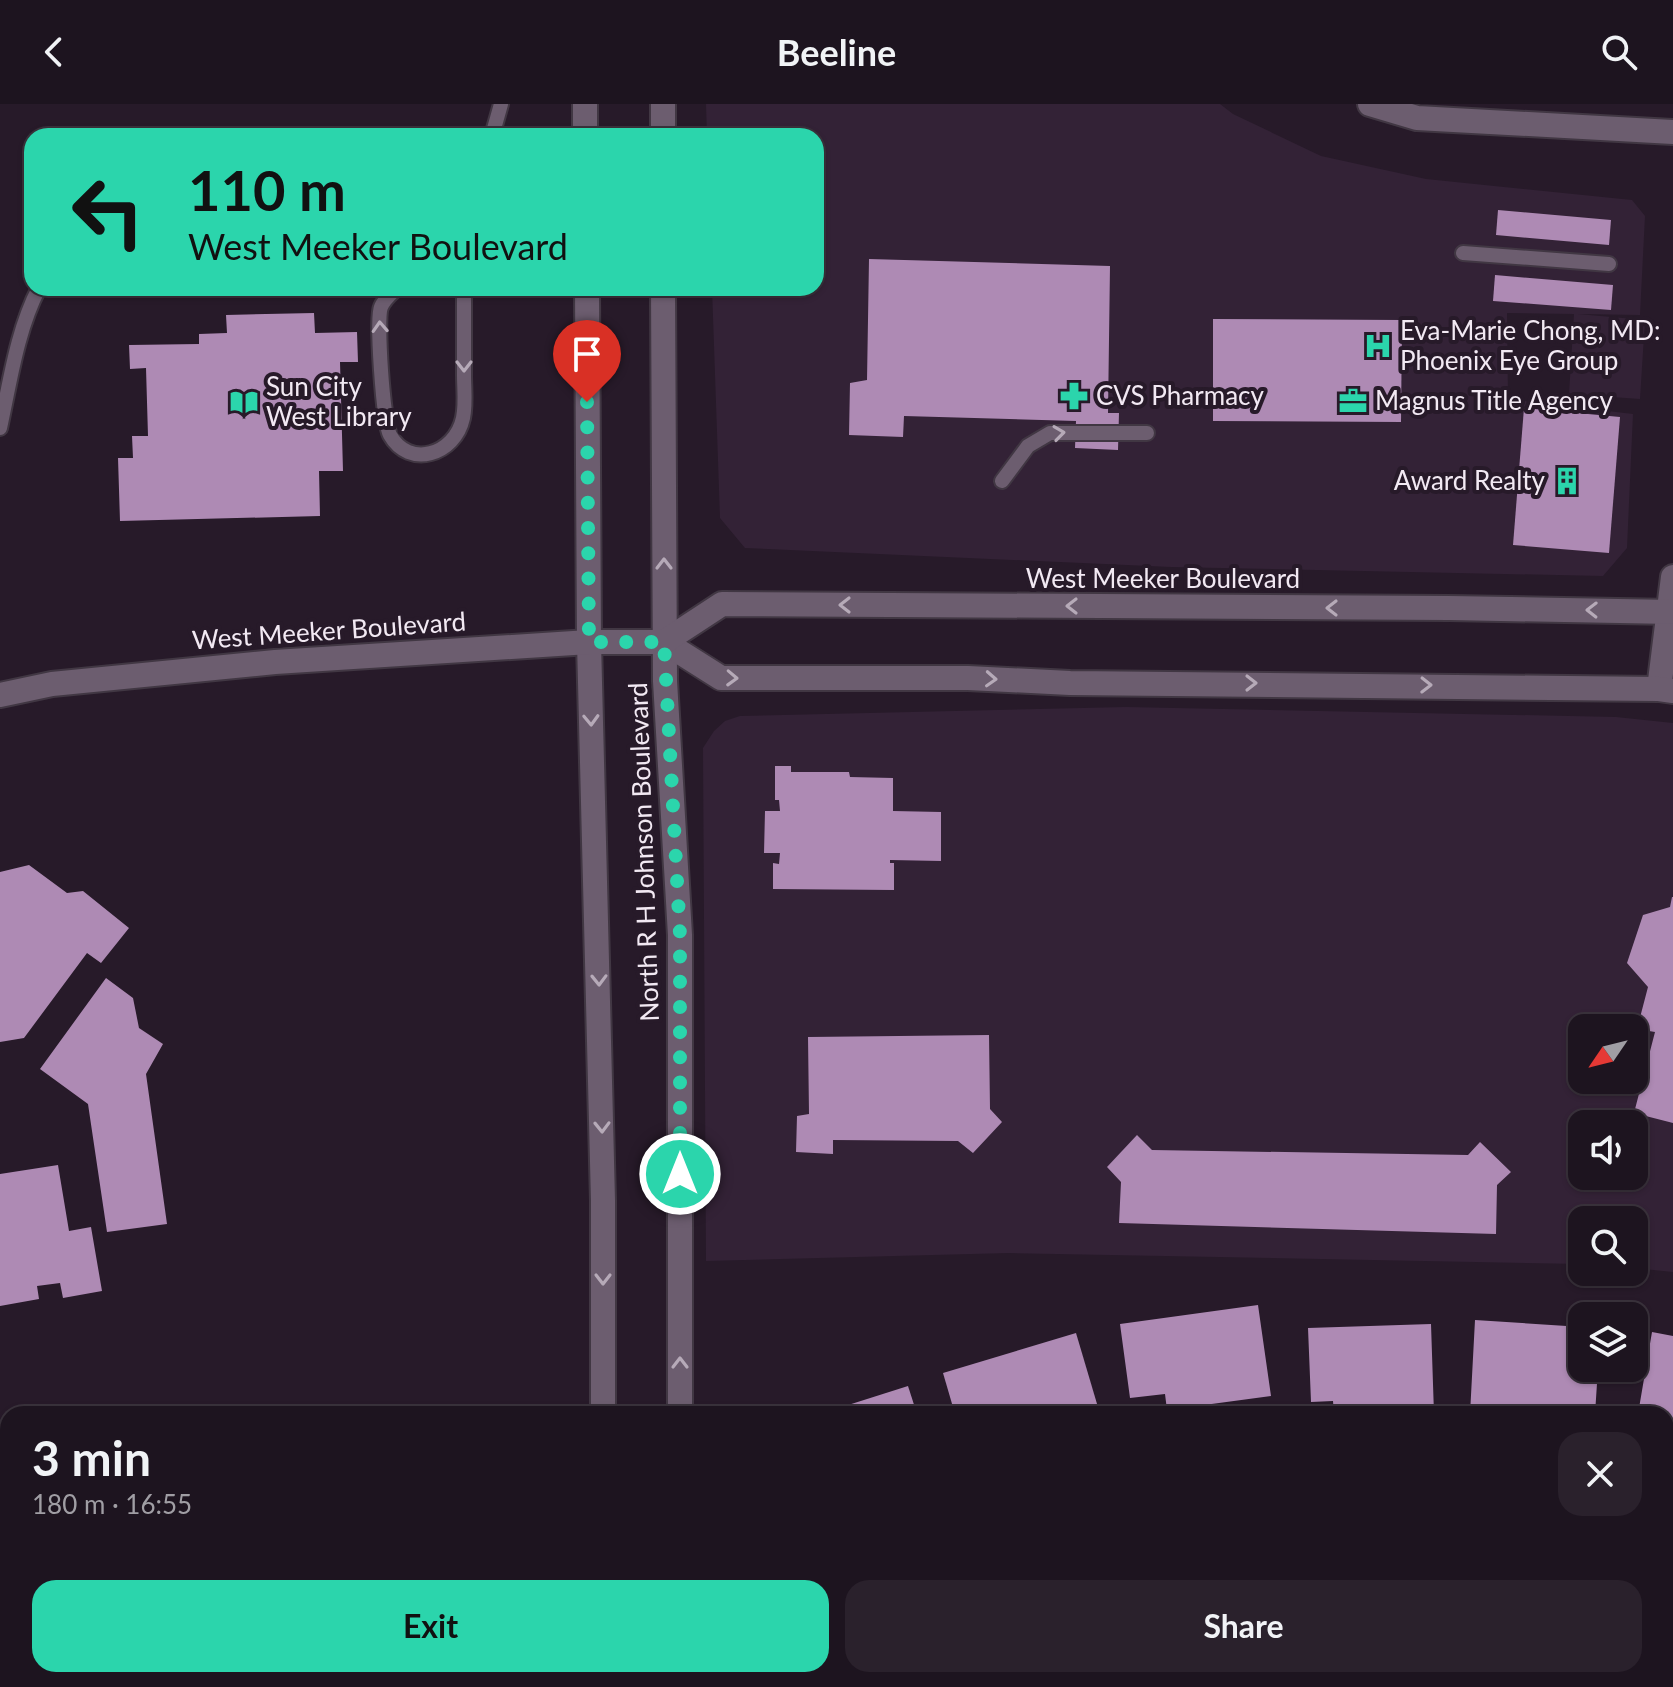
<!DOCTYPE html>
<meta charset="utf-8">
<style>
body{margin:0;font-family:Lato,sans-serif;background:#2a212c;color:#f1f3f6;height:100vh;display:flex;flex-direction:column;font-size:30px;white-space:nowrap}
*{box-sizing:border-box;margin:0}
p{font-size:26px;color:#a09ea4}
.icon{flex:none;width:44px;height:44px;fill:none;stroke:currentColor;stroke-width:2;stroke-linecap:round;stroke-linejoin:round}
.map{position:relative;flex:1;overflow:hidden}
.details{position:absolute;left:0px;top:1302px;width:1674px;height:282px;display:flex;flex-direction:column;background:#1d141f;border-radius:24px 24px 0 0;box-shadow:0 2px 6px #0004,0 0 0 2px #3b333d}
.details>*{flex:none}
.hud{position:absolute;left:24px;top:24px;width:800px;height:168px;border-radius:24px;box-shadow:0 2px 6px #0004,0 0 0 2px #3b333d;background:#2bd5ac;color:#111;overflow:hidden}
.needle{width:52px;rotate:235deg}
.controls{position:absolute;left:1568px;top:910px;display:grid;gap:16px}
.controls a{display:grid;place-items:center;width:80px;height:80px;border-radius:16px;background:#1d141f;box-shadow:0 2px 6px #0004,0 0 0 2px #3b333d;font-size:40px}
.pin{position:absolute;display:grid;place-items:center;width:68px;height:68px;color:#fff;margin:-82px -34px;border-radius:50% 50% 50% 0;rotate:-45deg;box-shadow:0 0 8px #0007}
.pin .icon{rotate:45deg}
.me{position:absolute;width:88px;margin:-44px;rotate:0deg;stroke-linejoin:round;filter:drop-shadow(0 0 6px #0008)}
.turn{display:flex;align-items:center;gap:28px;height:168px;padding:0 32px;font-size:36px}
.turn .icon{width:104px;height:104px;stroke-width:2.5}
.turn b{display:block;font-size:56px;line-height:68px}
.round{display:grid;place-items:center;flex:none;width:84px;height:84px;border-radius:24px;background:#2a212c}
.head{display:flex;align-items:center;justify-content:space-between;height:136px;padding:0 32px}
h1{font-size:48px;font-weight:700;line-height:60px}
.button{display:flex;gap:16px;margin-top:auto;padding:16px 32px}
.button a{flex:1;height:92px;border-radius:24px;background:#2bd5ac;color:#111;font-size:32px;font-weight:700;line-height:92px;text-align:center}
.button a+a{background:#2a212c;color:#f1f3f6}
header{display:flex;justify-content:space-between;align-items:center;height:104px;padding:0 32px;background:#1d141f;font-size:36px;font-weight:700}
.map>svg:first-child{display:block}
.built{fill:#332236;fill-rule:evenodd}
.building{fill:#ae8ab4}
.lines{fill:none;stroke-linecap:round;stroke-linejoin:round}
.lane-casing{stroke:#413743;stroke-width:18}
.street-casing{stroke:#413743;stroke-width:28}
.secondary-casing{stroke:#413743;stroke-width:28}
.path{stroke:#7f7480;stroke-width:5;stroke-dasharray:6 4;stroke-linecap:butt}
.lane{stroke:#6c5d6f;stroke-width:14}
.street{stroke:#6c5d6f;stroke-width:24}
.secondary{stroke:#6c5d6f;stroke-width:24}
.oneway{stroke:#b6aab8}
.route{stroke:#2bd5ac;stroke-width:14;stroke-dasharray:0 25.2}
.labels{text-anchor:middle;stroke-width:8;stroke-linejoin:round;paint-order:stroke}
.poi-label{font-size:26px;fill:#f2e9f3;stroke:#271a29;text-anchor:start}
.street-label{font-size:26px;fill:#f2e9f3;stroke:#271a29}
</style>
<header><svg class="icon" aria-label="back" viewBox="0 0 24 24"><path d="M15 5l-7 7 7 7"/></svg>Beeline<svg class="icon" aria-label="search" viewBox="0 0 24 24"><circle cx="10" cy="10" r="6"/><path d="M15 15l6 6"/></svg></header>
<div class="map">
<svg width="1673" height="1583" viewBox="0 0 1673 1583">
<rect width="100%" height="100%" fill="#271a29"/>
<g class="built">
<polygon points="706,0 1220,0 1233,10 1321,52 1426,75 1632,96 1645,112 1640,211 1578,210 1645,216 1640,295 1569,290 1574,210 1507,209 1508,295 1633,310 1627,444 1603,472 1171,463 745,444 720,414 712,184 816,184 816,32 707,32"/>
<path d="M1126 603 1616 613 1673 619V1168L1634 1164V1116H1582V1160L1009 1149 706 1157 703 644 714 627 725 617 740 612ZM1582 924H1634V976H1582ZM1582 1020H1634V1072H1582Z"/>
</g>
<g class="building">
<polygon points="1498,106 1611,116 1609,141 1496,131"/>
<polygon points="869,155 1110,162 1108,309 1119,309 1118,346 1075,344 1076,317 904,312 903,333 849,331 850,279 867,276"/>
<polygon points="1495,171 1613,181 1611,206 1493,197"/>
<polygon points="314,209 315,229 357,228 358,258 340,258 343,367 319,367 320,412 120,417 118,354 133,354 132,332 148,332 146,264 130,265 129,241 199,240 199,230 227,229 226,211"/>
<polygon points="1213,215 1402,216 1401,318 1213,317"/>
<polygon points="1524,304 1620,313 1609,449 1513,441"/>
<polygon points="775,662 791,662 791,668 849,668 850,673 893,674 893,707 941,708 941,757 890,756 890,759 894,759 894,786 773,785 773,759 779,760 780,749 764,749 765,707 780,707 779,696 775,696"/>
<polygon points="29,761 67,789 83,787 129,824 101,859 87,849 24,934 0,938 0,768"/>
<polygon points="1672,793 1673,793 1673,1019 1634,1009 1655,928 1637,925 1648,883 1627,859 1643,811 1670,803"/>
<polygon points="106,874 133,894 139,924 163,940 146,970 167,1120 107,1128 88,1000 40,965"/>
<polygon points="989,931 990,1005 1002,1018 973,1049 958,1037 833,1036 833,1050 796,1048 797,1012 809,1010 808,933"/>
<polygon points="1137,1031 1152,1046 1468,1051 1480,1038 1511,1068 1497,1081 1496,1130 1119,1119 1121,1078 1107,1063"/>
<polygon points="58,1061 69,1127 91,1123 102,1187 63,1194 60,1179 37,1182 39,1195 0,1202 0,1070"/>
<polygon points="1258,1201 1271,1292 1167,1306 1165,1290 1130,1294 1120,1220"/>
<polygon points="1475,1216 1582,1223 1582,1264 1598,1264 1595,1310 1470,1310"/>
<polygon points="1431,1220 1434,1310 1334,1310 1333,1297 1311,1298 1308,1224"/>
<polygon points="1652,1228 1673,1232 1673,1324 1666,1323 1666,1310 1638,1310"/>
<polygon points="1076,1229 1100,1310 955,1310 943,1269"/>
<polygon points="908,1282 917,1310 823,1310 823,1309"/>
<polygon points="29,1576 127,1576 128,1580 99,1583 30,1583"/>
<rect x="831" y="1576" width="88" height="7"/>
<polygon points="1076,1576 1183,1576 1184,1583 1078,1583"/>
<polygon points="1278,1576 1338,1576 1338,1578 1279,1583"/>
<polygon points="1520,1576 1586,1576 1586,1578 1521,1582"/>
</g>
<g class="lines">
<defs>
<g id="lane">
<polyline points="492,32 501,0"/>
<polyline points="1463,149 1609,160"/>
<path d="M397 184C392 189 384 195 381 203 376 214 383 318 390 331 409 365 455 351 463 314 466 300 464 285 464 271 464 242 464 213 464 184"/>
<path d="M0 324C10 278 17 226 39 184"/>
<polyline points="1002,377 1028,342 1050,329 1147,329"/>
<polyline points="0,1365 8,1364"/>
<polyline points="167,1576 167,1583"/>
<polyline points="512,1583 513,1576"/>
</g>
<g id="street">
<polyline points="1370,0 1417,14 1673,28"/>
<polyline points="1659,585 1673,473"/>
<polyline points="1666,1400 1673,1401"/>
<polyline points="998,1576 999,1583"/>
<polyline points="1450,1583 1450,1576"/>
</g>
<g id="secondary">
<polyline points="585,0 585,32"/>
<polyline points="663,0 663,32"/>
<polyline points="587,184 589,538 603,1097 603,1310"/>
<polyline points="663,184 665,577 680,831 680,1310"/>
<polyline points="664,538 721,574 968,574 1070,579 1659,585 1673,587"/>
<polyline points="0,591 52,580 275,558 589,538 664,538 722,500 1449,504 1673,508"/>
<polyline points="601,1583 601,1576"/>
<polyline points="677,1583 678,1576"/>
</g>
</defs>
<use href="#lane" class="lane-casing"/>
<use href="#street" class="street-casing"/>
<use href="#secondary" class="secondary-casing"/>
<polyline class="path" points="343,1576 343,1583"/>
<use href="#lane" class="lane"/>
<use href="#street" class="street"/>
<use href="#secondary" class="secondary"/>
</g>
<defs><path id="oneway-chevron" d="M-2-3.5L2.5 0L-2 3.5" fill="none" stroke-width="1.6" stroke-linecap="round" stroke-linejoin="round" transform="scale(2)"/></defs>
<g class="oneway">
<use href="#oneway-chevron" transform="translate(380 223) rotate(-93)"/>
<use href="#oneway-chevron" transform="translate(464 262) rotate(90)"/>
<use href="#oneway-chevron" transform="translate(1059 329) rotate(-8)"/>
<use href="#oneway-chevron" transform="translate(664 460) rotate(-90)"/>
<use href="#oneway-chevron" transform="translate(845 501) rotate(-180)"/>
<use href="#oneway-chevron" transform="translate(1072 502) rotate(-180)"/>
<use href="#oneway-chevron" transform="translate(1332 504) rotate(-180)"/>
<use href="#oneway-chevron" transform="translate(1592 506) rotate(-179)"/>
<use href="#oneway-chevron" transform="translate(732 574) rotate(2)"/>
<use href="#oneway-chevron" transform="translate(991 575) rotate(3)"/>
<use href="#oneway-chevron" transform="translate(1251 579)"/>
<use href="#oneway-chevron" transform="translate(1426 581) rotate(1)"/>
<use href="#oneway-chevron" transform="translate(591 616) rotate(88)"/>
<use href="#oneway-chevron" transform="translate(599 876) rotate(89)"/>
<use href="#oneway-chevron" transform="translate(602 1023) rotate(89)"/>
<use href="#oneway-chevron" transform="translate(603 1175) rotate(90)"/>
<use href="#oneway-chevron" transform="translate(680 1259) rotate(-90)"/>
</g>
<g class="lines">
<polyline class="route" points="587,298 589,538 664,538 680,831 680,1070"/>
</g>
<defs>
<symbol id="hospital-bare" viewBox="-9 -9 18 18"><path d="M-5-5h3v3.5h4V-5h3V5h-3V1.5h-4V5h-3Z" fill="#2bd5ac" stroke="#271a29" stroke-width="2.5" paint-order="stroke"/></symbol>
<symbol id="pharmacy-bare" viewBox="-9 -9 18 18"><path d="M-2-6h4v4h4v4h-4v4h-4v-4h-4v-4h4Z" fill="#2bd5ac" stroke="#271a29" stroke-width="2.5" paint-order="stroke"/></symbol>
<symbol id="office-bare" viewBox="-9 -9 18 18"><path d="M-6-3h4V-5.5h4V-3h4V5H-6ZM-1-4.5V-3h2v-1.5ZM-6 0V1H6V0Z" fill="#2bd5ac" stroke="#271a29" stroke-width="2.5" paint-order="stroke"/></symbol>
<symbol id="library-bare" viewBox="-9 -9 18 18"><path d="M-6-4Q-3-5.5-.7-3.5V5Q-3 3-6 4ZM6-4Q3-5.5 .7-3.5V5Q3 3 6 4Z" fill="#2bd5ac" stroke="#271a29" stroke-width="2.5" paint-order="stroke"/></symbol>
<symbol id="building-bare" viewBox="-9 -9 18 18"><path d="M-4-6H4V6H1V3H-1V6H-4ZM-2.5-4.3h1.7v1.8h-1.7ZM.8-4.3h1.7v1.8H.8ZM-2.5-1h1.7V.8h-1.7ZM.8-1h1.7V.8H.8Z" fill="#2bd5ac" stroke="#271a29" stroke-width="2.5" paint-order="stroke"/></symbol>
</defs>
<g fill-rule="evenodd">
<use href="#hospital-bare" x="1358" y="222" width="40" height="40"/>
<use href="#pharmacy-bare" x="1054" y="272" width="40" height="40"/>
<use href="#office-bare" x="1333" y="277" width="40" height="40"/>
<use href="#library-bare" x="224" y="278" width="40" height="40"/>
<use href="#building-bare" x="1547" y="357" width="40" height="40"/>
</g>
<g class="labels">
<g class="poi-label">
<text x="1400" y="236">Eva-Marie Chong, MD:<tspan x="1400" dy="30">Phoenix Eye Group</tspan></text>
<text x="266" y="292">Sun City<tspan x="266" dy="30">West Library</tspan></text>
<text x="1096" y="301">CVS Pharmacy</text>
<text x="1375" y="306">Magnus Title Agency</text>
<text x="1545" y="386" text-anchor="end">Award Realty</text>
</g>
<g class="street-label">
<text x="1163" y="484">West Meeker Boulevard</text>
<text transform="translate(329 527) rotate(-4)" y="9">West Meeker Boulevard</text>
<text transform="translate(644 748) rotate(-92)" y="9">North R H Johnson Boulevard</text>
</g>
</g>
</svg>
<div class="controls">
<a><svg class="needle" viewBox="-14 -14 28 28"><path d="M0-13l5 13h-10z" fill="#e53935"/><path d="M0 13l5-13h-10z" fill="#a09ea4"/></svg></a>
<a><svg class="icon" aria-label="sound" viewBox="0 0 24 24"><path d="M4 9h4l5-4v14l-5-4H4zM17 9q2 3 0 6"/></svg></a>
<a><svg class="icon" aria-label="search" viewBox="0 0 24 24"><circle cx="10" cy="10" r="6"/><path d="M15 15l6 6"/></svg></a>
<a><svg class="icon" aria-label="layers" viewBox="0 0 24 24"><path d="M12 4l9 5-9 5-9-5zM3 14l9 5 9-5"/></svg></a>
</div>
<div class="pin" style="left:587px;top:298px;background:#d93025"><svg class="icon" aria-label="arrive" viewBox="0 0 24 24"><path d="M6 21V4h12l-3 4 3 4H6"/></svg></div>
<svg class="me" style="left:680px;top:1070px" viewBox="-20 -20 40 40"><circle r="17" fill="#2bd5ac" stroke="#fff" stroke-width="3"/><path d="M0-11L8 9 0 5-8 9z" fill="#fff"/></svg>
<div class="hud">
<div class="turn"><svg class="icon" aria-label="left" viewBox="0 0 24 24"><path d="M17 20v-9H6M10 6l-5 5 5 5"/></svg><div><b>110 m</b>West Meeker Boulevard</div></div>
</div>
<section class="details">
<div class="head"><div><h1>3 min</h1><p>180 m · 16:55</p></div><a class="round"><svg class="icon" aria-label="close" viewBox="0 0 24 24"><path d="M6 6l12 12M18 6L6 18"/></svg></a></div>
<div class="button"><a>Exit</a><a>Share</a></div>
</section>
</div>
